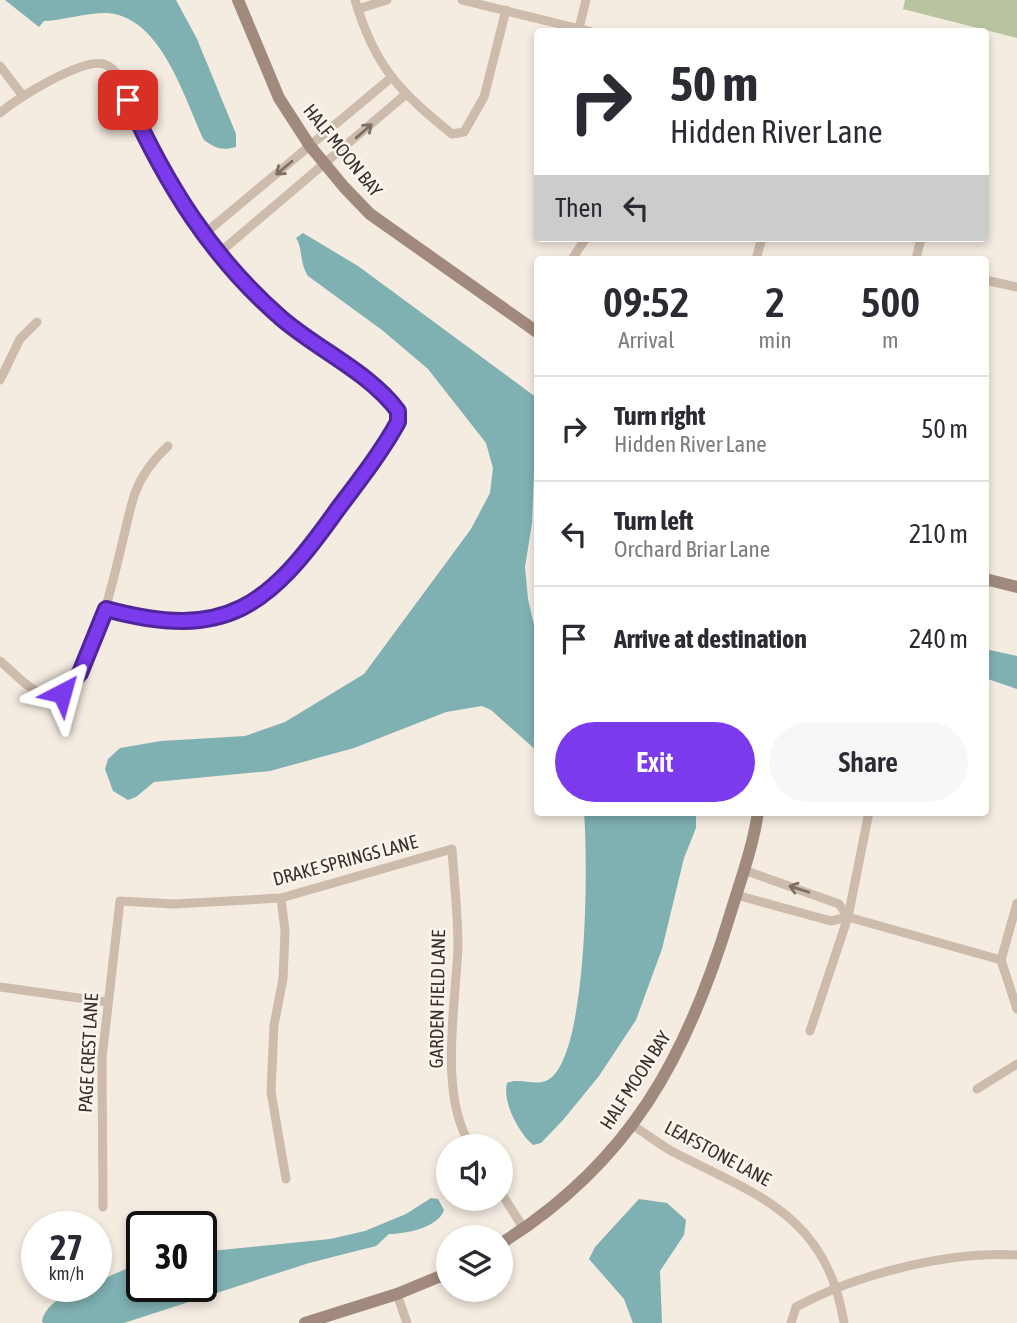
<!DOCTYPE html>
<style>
body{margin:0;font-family:"Asap Condensed",sans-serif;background:#f7f7f7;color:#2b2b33;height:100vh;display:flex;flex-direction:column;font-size:26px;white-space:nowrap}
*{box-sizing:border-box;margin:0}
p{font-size:23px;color:#7c7c81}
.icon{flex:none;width:38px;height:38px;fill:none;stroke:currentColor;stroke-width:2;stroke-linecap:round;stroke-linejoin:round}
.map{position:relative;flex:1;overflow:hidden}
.sheet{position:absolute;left:534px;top:256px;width:455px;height:560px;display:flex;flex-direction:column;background:#fff;border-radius:7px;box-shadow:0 4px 10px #0003}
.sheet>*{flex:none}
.banner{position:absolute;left:534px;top:28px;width:455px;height:214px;border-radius:7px;box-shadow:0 4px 10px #0003;background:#fff;color:#2b2b33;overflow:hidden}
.tools{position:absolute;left:436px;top:1134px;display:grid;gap:14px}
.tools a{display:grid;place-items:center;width:77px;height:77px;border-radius:50%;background:#fff;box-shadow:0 4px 10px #0003;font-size:35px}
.speed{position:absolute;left:21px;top:1211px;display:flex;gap:14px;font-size:35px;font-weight:700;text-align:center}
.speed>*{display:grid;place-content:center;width:91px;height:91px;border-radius:50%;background:#fff;box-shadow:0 4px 10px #0003;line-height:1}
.speed small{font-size:18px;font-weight:400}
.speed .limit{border:4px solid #111;border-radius:10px;background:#fff;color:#111}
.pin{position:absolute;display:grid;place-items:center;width:60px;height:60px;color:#fff;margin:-30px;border-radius:14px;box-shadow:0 4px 10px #0006}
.me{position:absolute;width:77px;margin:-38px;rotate:39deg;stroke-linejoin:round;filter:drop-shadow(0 0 5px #0008)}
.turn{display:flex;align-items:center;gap:24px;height:147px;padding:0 21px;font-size:32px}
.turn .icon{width:91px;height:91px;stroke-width:2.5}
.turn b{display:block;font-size:49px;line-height:60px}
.then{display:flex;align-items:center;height:66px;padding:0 21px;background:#0003;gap:14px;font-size:26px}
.eta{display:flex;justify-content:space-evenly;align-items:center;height:119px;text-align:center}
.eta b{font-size:42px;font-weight:600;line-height:49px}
.action{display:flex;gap:14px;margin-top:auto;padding:14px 21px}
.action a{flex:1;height:80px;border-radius:42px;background:#7c3aed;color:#fff;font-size:28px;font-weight:600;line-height:80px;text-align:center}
.action a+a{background:#f7f7f7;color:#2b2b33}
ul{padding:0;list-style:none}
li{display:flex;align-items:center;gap:21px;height:105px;padding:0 21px;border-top:2px solid #e1e1e2}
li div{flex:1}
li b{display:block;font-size:26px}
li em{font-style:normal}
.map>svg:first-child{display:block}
.green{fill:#b8c4a0}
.water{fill:#7fb0b2}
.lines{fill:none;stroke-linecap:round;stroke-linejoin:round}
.street{stroke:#cdbbac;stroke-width:9}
.secondary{stroke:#a18a7d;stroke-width:12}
.oneway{stroke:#7d6f65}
.route-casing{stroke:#51269a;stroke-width:18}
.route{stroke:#7c3aed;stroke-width:12}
.labels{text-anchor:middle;stroke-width:5;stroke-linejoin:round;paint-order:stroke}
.street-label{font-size:19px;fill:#3b302b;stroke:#fbf5ee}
</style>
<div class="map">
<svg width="1017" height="1323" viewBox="0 0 1017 1323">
<rect width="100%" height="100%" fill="#f4ebe1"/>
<polygon class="green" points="905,0 1017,0 1017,38 903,9"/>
<g class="water">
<path d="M5 0H176L197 39 236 134V147C222 151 215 148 204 140 184 98 162 18 108 13 88 12 65 20 44 21L39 27Z"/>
<path d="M303 233 358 266 537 398 532 523 525 567 528 599 537 638V751L491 710 482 706 446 712 354 748 270 771 154 782 136 797 128 800 113 791 105 769 108 759 120 748 161 741 245 736 285 722 364 674 471 529 490 493 493 468 486 443 428 369 382 330 308 276C299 262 303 248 296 238Z"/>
<polygon points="985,649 1017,656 1017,689 985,678"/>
<path d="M584 812H696V828L684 858 662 949 636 1020 599 1076 563 1120 541 1143 533 1145C519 1133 502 1102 507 1083 522 1076 539 1090 553 1076 588 1041 588 863 584 812Z"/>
<path d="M431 1198 438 1199 444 1210C438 1228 405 1234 389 1234L376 1246 309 1263 124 1323H43L42 1321C46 1301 78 1286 96 1286V1282L142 1262V1286H201V1252L330 1239 365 1231 406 1214Z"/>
<polygon points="639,1199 667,1203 686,1220 684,1235 660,1271 662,1323 633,1323 624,1299 589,1259 595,1247"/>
</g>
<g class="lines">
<g class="street">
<path d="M355 0C375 67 399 91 452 134L464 132 484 97 506 10"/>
<polyline points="462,0 592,32"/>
<polyline points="358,9 387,0"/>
<polyline points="579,28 586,0"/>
<polyline points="0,66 23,96"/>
<path d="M0 113C17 98 82 58 104 64 119 69 123 85 127 98 145 146 172 191 202 233 235 280 278 316 324 351 350 370 379 385 398 411V422L390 436C334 515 280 626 168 623 147 622 126 614 106 609"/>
<polyline points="203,235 392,77"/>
<polyline points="218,254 405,95"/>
<polyline points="572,259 586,238"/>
<polyline points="756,259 762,238"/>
<polyline points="916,259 921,238"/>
<polyline points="985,280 1017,287"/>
<polyline points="0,380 20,339 37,322"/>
<path d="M0 661C15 673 32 696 53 695 98 693 122 529 135 493 142 474 153 460 168 446"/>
<polyline points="744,870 839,904 848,917"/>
<polyline points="736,895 831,921 848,917 1001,960"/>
<polyline points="281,898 285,931 283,979 274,1025 271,1092 286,1179"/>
<polyline points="1001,960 1017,903"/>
<polyline points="1001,960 1017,1009"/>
<polyline points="0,987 107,1002"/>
<polyline points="810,1031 848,917 869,812"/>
<polyline points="977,1089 1017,1064"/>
<path d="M632 1125C647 1134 661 1146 677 1154 760 1196 827 1217 844 1323"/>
<polyline points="500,1191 524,1229"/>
<path d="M103 1207 102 1058 120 901 174 904 281 898 452 849C454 881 458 914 458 946 456 1003 438 1095 471 1146"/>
<polyline points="397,1294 407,1323"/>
<path d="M791 1323 796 1307C857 1274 948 1251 1017 1255"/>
</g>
<g class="secondary">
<polyline points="238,0 279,98 310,146 344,187 370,214 537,332"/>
<polyline points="985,579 1017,587"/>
<path d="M500 1244C630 1163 687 1057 730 915 740 882 753 847 758 812"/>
<polyline points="305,1323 397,1294 448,1273"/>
</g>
</g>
<defs><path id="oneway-shaft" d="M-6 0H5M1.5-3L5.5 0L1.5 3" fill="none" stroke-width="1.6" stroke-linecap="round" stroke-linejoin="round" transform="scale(1.75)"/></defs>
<g class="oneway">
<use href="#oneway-shaft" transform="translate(364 131) rotate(-41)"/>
<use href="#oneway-shaft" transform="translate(284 168) rotate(140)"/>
<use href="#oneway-shaft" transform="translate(799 889) rotate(-162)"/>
</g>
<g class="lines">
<defs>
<path id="route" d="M62 693 80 673 106 609C227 642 269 606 337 510 358 482 381 453 398 422V411C369 372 318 350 281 318 211 257 166 184 128 100"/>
</defs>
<use href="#route" class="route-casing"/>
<use href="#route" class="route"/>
</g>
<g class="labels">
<g class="street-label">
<text transform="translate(343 150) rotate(51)" y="7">HALF MOON BAY</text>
<text transform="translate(345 860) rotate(-15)" y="7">DRAKE SPRINGS LANE</text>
<text transform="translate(437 999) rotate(-89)" y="7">GARDEN FIELD LANE</text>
<text transform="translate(88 1053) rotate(-87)" y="7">PAGE CREST LANE</text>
<text transform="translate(635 1080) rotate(-57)" y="7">HALF MOON BAY</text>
<text transform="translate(718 1153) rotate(28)" y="7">LEAFSTONE LANE</text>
</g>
</g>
</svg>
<div class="tools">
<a><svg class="icon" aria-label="sound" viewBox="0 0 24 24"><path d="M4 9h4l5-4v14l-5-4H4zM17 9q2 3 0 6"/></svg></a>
<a><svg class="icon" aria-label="layers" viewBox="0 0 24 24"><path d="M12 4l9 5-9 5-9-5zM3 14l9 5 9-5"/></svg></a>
</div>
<div class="speed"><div>27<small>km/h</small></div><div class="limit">30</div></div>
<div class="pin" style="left:128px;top:100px;background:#d93025"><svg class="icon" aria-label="arrive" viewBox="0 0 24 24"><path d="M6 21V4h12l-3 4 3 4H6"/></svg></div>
<svg class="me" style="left:62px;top:693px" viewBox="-20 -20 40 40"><path d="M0-17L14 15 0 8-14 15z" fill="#7c3aed" stroke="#fff" stroke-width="4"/></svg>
<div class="banner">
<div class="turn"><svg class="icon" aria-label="right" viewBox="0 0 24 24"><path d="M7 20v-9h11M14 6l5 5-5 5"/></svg><div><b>50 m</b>Hidden River Lane</div></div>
<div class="then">Then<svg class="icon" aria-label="left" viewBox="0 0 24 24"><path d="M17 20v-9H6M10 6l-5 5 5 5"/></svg></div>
</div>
<section class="sheet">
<div class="eta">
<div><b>09:52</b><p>Arrival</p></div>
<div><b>2</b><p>min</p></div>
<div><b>500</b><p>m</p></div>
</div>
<ul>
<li><svg class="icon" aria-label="right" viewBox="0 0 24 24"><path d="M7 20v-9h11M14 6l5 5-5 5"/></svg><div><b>Turn right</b><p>Hidden River Lane</p></div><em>50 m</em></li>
<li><svg class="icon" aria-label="left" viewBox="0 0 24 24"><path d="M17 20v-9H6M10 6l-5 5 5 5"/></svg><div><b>Turn left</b><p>Orchard Briar Lane</p></div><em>210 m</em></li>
<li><svg class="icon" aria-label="arrive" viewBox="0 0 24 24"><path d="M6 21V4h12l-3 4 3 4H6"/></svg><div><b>Arrive at destination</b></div><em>240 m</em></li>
</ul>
<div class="action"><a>Exit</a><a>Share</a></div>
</section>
</div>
